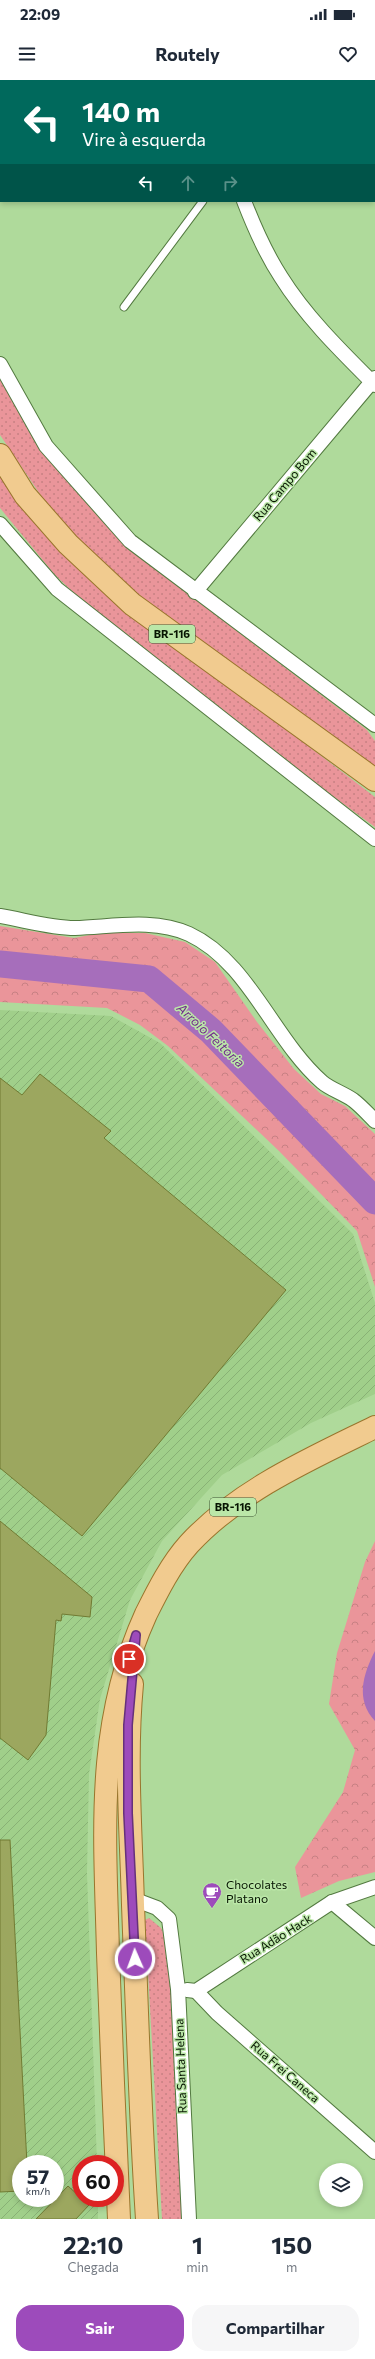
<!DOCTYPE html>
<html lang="pt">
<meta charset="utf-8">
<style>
body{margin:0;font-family:Commissioner,sans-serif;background:#f6f6f7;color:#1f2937;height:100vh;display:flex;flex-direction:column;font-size:15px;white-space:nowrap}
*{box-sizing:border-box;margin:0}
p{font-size:13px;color:#747a83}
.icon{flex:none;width:22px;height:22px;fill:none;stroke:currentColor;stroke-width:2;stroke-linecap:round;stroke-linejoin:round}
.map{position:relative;height:2139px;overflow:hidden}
.panel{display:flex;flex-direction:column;background:#fff;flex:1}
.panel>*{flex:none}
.guide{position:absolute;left:0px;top:0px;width:375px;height:122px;box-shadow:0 2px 6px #0003;background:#00695c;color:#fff;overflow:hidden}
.controls{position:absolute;left:319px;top:2083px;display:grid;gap:8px}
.controls a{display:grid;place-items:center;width:44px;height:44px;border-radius:50%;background:#fff;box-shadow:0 2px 6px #0003;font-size:20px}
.speed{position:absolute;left:12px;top:2075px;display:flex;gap:8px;font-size:20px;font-weight:700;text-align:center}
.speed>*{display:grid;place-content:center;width:52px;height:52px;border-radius:50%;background:#fff;box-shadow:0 2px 6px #0003;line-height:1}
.speed small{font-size:10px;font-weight:400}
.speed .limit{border:6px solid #d22;background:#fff;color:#111}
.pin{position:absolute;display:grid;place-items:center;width:34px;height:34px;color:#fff;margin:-17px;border:2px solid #fff;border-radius:50%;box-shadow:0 1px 4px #0007}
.me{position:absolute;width:44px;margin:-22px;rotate:358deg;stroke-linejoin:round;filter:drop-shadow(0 0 3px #0008)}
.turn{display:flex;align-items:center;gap:14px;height:84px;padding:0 16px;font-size:18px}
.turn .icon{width:52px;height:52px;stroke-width:2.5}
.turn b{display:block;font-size:28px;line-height:34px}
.lanes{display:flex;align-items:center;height:38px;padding:0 16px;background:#0003;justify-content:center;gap:20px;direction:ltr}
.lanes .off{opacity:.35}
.eta{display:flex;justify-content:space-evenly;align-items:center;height:68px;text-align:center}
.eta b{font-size:24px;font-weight:700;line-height:28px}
.cta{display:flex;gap:8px;margin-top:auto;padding:8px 16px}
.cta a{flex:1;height:46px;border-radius:16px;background:#9d4bbb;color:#fff;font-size:16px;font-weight:700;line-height:46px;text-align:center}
.cta a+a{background:#f6f6f7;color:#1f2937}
.status{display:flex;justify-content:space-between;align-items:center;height:28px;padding:0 20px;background:#fff;direction:ltr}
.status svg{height:11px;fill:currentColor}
header{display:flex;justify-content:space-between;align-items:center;height:52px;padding:0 16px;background:#fff;font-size:18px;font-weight:700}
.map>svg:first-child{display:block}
.industrial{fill:url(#industrial-furrows);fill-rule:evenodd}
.grass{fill:url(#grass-dots)}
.forest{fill:url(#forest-crowns)}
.water{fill:#a66ebb}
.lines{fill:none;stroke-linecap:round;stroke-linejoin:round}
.river{stroke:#a66ebb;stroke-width:27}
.building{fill:#9ca75f;stroke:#717b33}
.service-casing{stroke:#537a40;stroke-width:9}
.minor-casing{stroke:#537a40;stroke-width:16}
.primary-casing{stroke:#99752d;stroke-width:24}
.service{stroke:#fff;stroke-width:7}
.minor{stroke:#fff;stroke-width:14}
.primary{stroke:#f1cb8f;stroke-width:22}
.route-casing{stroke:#66317a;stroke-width:10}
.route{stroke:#9d4bbb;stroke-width:7}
.labels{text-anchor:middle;stroke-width:3;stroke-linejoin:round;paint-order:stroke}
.shield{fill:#bbe7a8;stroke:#3c5333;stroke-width:1}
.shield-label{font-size:11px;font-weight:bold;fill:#061401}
.street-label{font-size:12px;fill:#061401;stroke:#bbe7a8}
.poi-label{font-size:12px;fill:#061401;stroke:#bbe7a8;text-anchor:start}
.water-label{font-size:13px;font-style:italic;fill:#712c8a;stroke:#bbe7a8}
</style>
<div class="status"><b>22:09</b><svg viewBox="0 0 49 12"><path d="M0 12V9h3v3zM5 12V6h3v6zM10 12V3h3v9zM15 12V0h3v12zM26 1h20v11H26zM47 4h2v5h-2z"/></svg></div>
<header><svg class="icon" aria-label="menu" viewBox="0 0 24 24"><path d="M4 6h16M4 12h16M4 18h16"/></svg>Routely<svg class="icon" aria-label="heart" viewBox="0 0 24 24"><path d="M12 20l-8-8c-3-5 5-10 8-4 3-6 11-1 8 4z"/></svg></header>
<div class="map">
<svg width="375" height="2139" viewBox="0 0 375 2139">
<defs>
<pattern id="industrial-furrows" width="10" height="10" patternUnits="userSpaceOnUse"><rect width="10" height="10" fill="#a0cf8a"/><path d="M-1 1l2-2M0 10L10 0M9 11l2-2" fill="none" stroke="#88b175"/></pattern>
<pattern id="grass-dots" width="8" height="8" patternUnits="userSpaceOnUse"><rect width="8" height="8" fill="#ea959a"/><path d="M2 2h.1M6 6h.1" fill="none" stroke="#c78083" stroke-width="1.8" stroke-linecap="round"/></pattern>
<pattern id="forest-crowns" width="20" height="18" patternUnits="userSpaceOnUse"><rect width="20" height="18" fill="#ea959a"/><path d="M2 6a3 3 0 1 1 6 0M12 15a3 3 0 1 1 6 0" fill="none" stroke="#c78083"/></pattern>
</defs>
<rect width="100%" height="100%" fill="#afda9b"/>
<path class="industrial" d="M0 930 111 936 160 963 353 1154 375 1223V1314L311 1343 222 1395 162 1461 130 1520 100 1619 89 1694 87 1793 97 2084H81V2118H98V2139H0ZM21 2084H55V2118H21Z"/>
<g class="grass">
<polygon points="0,297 43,371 99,437 129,469 367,650 375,661 375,693 134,518 54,435 0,355"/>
<polygon points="0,386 240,614 375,717 375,747 301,693 97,535 55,495 0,428"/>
<polygon points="149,1838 161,1848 166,1859 173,1915 183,2139 162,2139 145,1840"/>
</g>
<g class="forest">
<polygon points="0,846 74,858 100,853 145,853 185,862 215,882 257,942 294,989 321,1014 345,1026 375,1054 375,1207 357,1151 279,1071 168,966 140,945 107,928 0,922"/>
<polygon points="375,1461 375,1792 339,1801 301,1818 295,1787 343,1712 355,1670 329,1624 337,1573 365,1482"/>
</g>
<path class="water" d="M375 1571V1641C355 1620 363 1594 375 1571Z"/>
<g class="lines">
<polyline class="river" points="0,884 149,899 211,951 375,1121"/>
</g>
<g class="building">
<polygon points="40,994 111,1051 104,1058 286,1210 82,1456 0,1388 0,998 22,1015"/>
<polygon points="0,1441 92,1517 90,1537 62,1534 61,1541 56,1540 46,1655 28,1680 0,1658"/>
<polygon points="0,1760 10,1760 27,2084 21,2084 21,2111 0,2112"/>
<polygon points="68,2106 89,2125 76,2139 36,2139"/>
</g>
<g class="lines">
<defs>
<polyline id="service" points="124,227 203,121"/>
<g id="minor">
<polyline points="198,0 198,1"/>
<path d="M244 121C254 147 266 174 281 197 306 237 342 272 375 305"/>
<polyline points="0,284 46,366 130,461 375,645"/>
<polyline points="0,444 57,509 375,759"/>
<polyline points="195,512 375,298"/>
<path d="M0 836C24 840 51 848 75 848 112 847 153 838 189 854 249 882 273 959 322 1002 330 1009 343 1013 353 1020 361 1026 368 1034 375 1041"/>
<polyline points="133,1819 157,1828 169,1839 178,1909 189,2139"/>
<polyline points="332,1822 375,1858"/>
<polyline points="187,1910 196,1911 332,1822 375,1807"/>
<polyline points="196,1911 217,1933 375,2072"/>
</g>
<g id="primary">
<polyline points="0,375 25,415 68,464 132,524 375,700"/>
<path d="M132 1604C125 1678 131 1751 133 1825 137 1930 140 2034 147 2139"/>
<path d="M119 2139C115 2050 111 1962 108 1873 105 1753 95 1646 146 1534 158 1510 171 1484 189 1464 239 1410 310 1379 375 1347"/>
</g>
</defs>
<use href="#service" class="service-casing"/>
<use href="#minor" class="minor-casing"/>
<use href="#primary" class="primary-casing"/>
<use href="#service" class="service"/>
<use href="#minor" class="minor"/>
<use href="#primary" class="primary"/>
</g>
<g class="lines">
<defs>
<polyline id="route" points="129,1579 136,1555 128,1645 128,1733 135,1879"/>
</defs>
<use href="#route" class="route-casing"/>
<use href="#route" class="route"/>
</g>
<defs>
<symbol id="cafe-pin" viewBox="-11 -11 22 30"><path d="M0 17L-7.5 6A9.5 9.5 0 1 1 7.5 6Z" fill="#9d4bbb" stroke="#bbe7a8"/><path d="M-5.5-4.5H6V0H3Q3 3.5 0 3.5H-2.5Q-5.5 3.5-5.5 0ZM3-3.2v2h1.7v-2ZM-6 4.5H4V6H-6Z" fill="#fff"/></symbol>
</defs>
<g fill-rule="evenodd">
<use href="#cafe-pin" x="201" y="1801" width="22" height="30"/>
</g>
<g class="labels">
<g class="shield">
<rect x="149" y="545" width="46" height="18" rx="3"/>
<rect x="210" y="1418" width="46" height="18" rx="3"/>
</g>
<g class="shield-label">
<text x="172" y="558">BR-116</text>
<text x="233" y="1431">BR-116</text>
</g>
<g class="street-label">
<text transform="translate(285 405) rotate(-50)" y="4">Rua Campo Bom</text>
<text transform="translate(276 1859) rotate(-32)" y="4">Rua Adão Hack</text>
<text transform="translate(181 1986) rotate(-92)" y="4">Rua Santa Helena</text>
<text transform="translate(285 1992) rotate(41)" y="4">Rua Frei Caneca</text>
</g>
<g class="poi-label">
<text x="226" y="1809">Chocolates<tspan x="226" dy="14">Platano</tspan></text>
</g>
<g class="water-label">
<text transform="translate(211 955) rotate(43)" y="5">Arroio Feitoria</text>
</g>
</g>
</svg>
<div class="controls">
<a><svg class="icon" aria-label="layers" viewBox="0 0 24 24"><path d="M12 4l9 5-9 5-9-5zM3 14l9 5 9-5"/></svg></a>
</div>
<div class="speed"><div>57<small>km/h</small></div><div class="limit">60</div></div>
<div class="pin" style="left:129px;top:1579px;background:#d93025"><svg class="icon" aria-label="arrive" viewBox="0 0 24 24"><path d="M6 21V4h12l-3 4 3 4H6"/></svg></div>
<svg class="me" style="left:135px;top:1879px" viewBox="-20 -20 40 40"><circle r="17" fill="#9d4bbb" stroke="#fff" stroke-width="3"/><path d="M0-11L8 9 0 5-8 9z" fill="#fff"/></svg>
<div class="guide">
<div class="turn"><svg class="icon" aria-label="left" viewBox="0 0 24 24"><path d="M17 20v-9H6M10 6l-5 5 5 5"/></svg><div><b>140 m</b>Vire à esquerda</div></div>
<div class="lanes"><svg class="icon" aria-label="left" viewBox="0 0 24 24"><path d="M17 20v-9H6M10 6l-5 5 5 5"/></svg><svg class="icon off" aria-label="ahead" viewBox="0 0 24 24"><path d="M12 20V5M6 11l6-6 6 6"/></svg><svg class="icon off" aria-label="right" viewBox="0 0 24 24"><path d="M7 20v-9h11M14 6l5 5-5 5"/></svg></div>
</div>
</div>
<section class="panel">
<div class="eta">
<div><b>22:10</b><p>Chegada</p></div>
<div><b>1</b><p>min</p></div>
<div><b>150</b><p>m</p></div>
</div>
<div class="cta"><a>Sair</a><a>Compartilhar</a></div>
</section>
